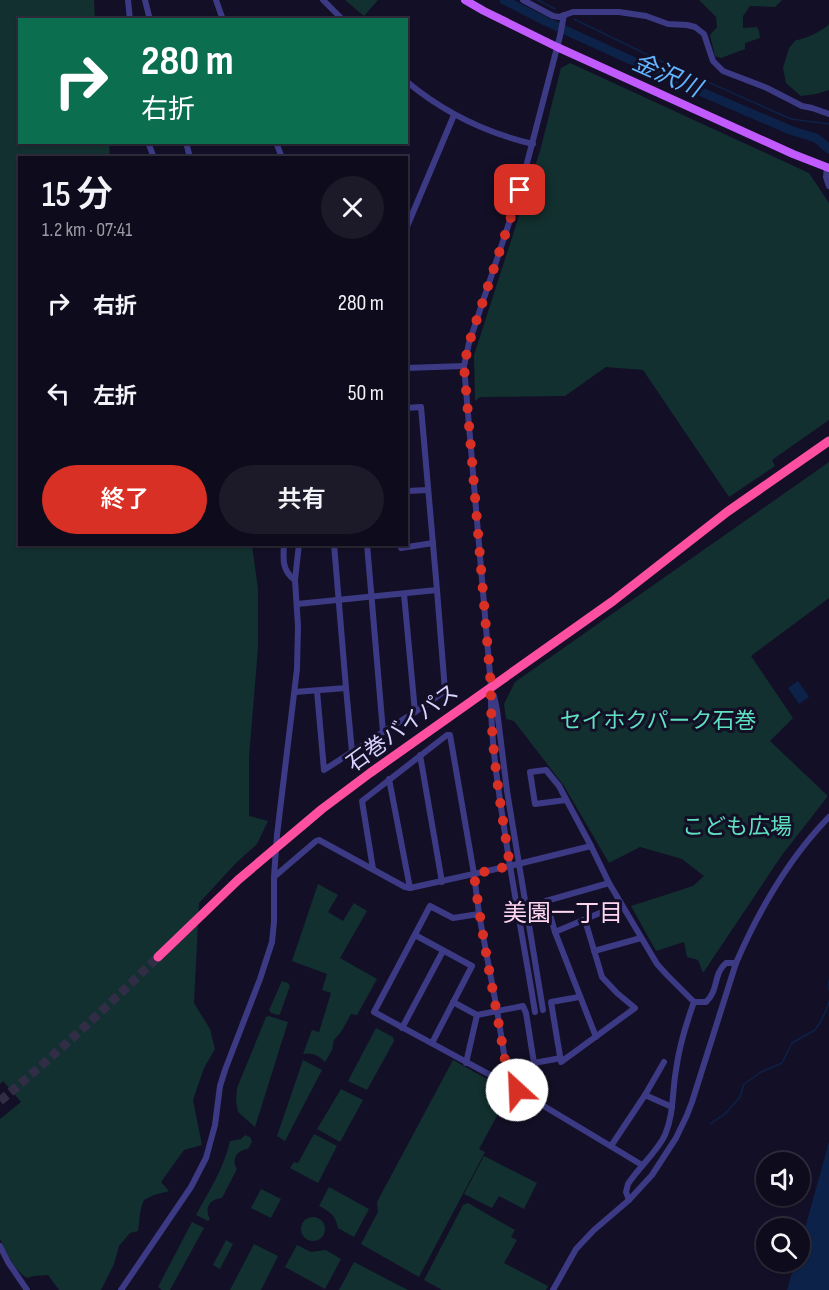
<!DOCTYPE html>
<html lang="ja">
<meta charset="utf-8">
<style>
body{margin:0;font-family:"Sofia Sans Condensed","Noto Sans JP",sans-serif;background:#1c1929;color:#f1f3f6;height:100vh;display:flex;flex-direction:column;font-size:22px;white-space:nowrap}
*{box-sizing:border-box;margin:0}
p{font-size:20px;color:#9b9ba3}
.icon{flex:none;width:33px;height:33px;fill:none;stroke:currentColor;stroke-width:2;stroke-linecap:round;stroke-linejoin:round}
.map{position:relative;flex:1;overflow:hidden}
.sheet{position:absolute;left:18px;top:156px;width:390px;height:390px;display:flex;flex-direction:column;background:#0e0b1c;border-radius:0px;box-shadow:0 2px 4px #0004,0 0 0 2px #2e2b3b}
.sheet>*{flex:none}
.banner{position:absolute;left:18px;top:18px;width:390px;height:126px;border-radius:0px;box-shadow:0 2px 4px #0004,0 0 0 2px #2e2b3b;background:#0b6e4f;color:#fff;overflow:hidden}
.fabs{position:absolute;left:756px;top:1152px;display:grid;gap:12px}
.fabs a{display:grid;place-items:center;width:54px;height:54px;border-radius:50%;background:#0e0b1c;box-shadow:0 2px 4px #0004,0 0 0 2px #2e2b3b;font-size:30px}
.pin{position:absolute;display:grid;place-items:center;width:51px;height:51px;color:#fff;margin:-26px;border-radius:12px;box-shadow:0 3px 9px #0006}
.me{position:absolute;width:66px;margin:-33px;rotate:335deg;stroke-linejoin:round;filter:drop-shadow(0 0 4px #0008)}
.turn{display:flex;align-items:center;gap:21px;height:126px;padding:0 24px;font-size:27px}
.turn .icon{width:78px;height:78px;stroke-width:2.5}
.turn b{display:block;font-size:42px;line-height:51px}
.round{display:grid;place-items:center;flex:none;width:63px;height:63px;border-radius:32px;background:#1c1929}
.head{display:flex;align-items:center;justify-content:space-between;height:102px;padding:0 24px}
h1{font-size:36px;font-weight:600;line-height:45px}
.primary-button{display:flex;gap:12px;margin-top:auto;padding:12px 24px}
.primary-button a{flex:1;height:69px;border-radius:36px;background:#d93025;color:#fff;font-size:24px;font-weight:600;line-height:69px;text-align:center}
.primary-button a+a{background:#1c1929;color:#f1f3f6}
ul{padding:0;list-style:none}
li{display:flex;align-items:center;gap:18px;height:90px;padding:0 24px}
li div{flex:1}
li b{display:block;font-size:22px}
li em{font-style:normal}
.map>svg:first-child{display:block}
.green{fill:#12302f}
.water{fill:#0c2248}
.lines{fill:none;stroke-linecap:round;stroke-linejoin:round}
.stream{stroke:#0c2248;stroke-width:1.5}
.river{stroke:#0c2248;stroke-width:9}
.highway-tunnel{stroke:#312d47;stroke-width:9;stroke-dasharray:9 4.5;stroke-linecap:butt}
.minor{stroke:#3d3a85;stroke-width:6}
.major{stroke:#c25bff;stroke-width:8}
.highway{stroke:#ff4fa3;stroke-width:9}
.route{stroke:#d93025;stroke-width:10;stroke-dasharray:0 18}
.labels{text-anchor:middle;stroke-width:6;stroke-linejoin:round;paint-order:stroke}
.park-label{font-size:22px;fill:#5fe0c0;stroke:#130f26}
.street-label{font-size:22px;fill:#d9d4ff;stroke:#130f26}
.water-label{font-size:24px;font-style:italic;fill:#62b6ff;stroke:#130f26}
.neighbourhood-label{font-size:24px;fill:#ffd6f0;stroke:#130f26}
</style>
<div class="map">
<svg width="829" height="1290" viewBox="0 0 829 1290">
<rect width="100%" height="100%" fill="#130f26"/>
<g class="green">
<path d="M0 0H94L95 19 20 20V142L109 143 110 157 20 158V544L252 545 258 589V648L249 757V816L268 821 257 844 236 863 199 903 194 1003 210 1029 215 1049 204 1068 193 1100 202 1145 184 1150 161 1182 169 1191 154 1195 144 1200C139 1210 140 1220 138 1231L130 1233 119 1246 114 1264 101 1290H59L48 1275 34 1276 27 1278C14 1270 6 1252 0 1239V1119L21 1102 3 1081 0 1084Z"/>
<polygon points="345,0 378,0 364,16"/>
<polygon points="699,0 782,0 775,7 750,6 743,16 743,28 757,27 759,31 760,38 745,43 745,49 721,58 715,56 710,35 717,27 716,17"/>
<path d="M829 24V90L816 94 801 96 786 83 783 68 789 48 796 40C804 40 824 30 829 24Z"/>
<polygon points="570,63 809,173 829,203 829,420 772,460 775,466 729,497 643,370 606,367 565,396 480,397 475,401 474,355 540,151 561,68"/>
<polygon points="829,462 829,598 751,656 793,718 770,741 828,796 782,855 703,973 698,960 687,957 684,942 656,951 631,906 693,886 704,876 682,859 640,847 609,863 564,786 514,721 506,719 504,704 515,682"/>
<path d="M318 884 338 895 328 912 343 921 354 903 367 911 340 958 377 979 357 1015 351 1014 341 1032 334 1040 332 1050 325 1062C318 1055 313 1053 303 1054L312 1030 319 1032 331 993 322 990 327 974 292 961Z"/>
<polygon points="282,981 288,983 290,986 280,1014 278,1015 271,1013 269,1010"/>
<polygon points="269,1016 288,1022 255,1127 238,1112 236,1102 237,1088 266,1017"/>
<polygon points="376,1028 393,1037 394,1041 367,1090 348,1081"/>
<polygon points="303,1060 322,1070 285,1141 277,1136"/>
<polygon points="453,1060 510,1092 479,1149 485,1152 419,1277 361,1244 378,1212 377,1202"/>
<polygon points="341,1089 363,1100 340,1142 317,1129"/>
<polygon points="314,1134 337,1146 318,1183 290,1168 294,1162 298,1163"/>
<path d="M245 1135 250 1137 252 1142 248 1149C237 1150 231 1159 237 1169L222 1198C210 1199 204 1207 210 1219L208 1221 196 1215C209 1191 224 1168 230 1141L241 1139Z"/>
<polygon points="484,1156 537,1183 524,1209 499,1196 492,1208 464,1194"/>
<path d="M329 1187 369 1209 354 1237 338 1228C335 1214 330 1212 319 1206Z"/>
<polygon points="261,1189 281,1199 271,1218 251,1208"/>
<polygon points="468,1203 515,1230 511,1237 517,1240 504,1263 548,1286 546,1290 442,1290 424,1280 463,1205"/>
<circle cx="313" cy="1229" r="12"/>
<polygon points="192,1222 204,1228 170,1290 162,1290 158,1287"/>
<polygon points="226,1240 233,1244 220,1269 213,1265"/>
<polygon points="254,1244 278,1256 261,1290 230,1290"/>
<polygon points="297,1245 311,1252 326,1250 341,1259 325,1289 285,1267"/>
<polygon points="354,1262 408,1290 339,1290"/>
</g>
<g class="water">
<polygon points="798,681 809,697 799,704 788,688"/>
<polygon points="829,1142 829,1290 787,1290 795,1262 800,1262 800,1246"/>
</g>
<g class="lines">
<g class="stream">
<polyline points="538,0 555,9"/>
<polyline points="574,19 652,57 791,119 829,124"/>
<polyline points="829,980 829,990"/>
<polyline points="710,1124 726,1113 740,1097 744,1084 761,1072 782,1063 792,1043 815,1030 821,1021 828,1006 829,1001"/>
</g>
<polyline class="river" points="504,0 545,21 690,87 790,130 816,138 829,149"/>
<path class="highway-tunnel" d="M0 1101C55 1055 107 1007 158 957"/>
<g class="minor">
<polyline points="128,0 130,20"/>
<polyline points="145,0 150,20"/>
<polyline points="216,0 223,20"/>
<polyline points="323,0 343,20"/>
<polyline points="523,0 553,16 559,17 573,12 619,12 646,16 668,24 687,25 695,27 704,34 713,61 723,71 767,88 802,106 812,108 829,114"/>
<path d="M406 81C443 112 486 133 533 144"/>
<polyline points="148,142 154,158"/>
<polyline points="186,142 190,158"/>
<polyline points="276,142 282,158"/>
<polyline points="827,167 826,177 829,186"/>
<polyline points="406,229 454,115"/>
<polyline points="406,368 464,366"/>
<polyline points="406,491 428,490"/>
<path d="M284 544C283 559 282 571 295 580"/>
<polyline points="400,544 401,548 433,543"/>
<polyline points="297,604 437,590 421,407 406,408"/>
<polyline points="346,688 352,752"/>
<polyline points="317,691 324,770 383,732 367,544"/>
<polyline points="295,692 346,688 334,544"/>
<polyline points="494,696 497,710 507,791 543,1010"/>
<polyline points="415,712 445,691 437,590"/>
<polyline points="383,732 415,712 404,594"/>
<polyline points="420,755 442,882"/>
<polyline points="389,779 410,888"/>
<polyline points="566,800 535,804 530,772 546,770 559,786 591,846"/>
<polyline points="373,869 362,801 447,735 450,735 474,874 479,914 497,1010 509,1085"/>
<polyline points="274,877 316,841 319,840 405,887 410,888 510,866 591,846 609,883 657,964 667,975 694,1002"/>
<polyline points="479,914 453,918 430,906 374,1012 509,1085 642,1165"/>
<polyline points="555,932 621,904"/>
<polyline points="415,935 472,966 432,1043"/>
<polyline points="594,951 641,938"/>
<polyline points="579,997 551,1002 561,1062 635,1008 617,993 602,977 585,920"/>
<polyline points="453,1002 477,1015"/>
<path d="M535 1012C525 950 513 889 504 827 497 781 490 734 491 687L464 366 469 343 520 190 560 36 564 15"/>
<polyline points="402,1028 443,951"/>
<polyline points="596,1037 555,932 546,901 609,883"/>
<polyline points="466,1063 477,1015 523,1006 526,1013 534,1063 539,1104"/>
<polyline points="534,1063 561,1058"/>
<polyline points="645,1095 672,1107"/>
<polyline points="611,1146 645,1095 664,1062"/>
<path d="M629 1200 626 1192 628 1184C639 1167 657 1152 665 1135 674 1114 672 1092 676 1070 679 1047 686 1024 694 1002H706C719 990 713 974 726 963H736"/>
<polyline points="0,1246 8,1262 27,1290"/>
<polyline points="121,1290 191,1187 206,1158 215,1125 220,1086 225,1070 260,979 272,942 274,922 274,877 277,835 297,669 298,626 295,580 299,544"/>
<path d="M553 1290 576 1249 594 1230 629 1200 652 1175 676 1138 687 1115 692 1102 736 963C759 910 788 859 829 817"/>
</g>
<polyline class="major" points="465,0 484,11 557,47 793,154 829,168"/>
<polyline class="highway" points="158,957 238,880 322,809 370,773 613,601 727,512 829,441"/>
</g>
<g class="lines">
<path class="route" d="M517 1090 509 1085C498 1014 483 945 474 874L510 866C501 807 490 747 491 687L464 366 469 343 520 190"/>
</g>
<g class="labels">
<g class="park-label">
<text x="658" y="728">セイホクパーク石巻</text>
<text x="737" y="834">こども広場</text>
</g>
<g class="street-label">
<text transform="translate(402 727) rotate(-36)" y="8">石巻バイパス</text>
</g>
<g class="water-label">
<text transform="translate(667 75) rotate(24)" y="8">金沢川</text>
</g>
<g class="neighbourhood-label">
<text x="563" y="921">美園一丁目</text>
</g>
</g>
</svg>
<div class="fabs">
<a><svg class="icon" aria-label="sound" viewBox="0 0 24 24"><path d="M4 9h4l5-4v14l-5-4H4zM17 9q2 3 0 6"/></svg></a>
<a><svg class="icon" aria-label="search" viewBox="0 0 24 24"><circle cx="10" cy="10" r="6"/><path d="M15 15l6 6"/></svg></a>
</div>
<div class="pin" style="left:520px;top:190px;background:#d93025"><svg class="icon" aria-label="arrive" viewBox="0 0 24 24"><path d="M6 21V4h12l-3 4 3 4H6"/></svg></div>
<svg class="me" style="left:517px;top:1090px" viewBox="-20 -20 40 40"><circle r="19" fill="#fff"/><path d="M0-13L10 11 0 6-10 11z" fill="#d93025"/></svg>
<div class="banner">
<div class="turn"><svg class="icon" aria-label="right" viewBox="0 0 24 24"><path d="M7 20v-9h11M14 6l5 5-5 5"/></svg><div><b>280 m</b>右折</div></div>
</div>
<section class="sheet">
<div class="head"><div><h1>15 分</h1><p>1.2 km · 07:41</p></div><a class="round"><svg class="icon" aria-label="close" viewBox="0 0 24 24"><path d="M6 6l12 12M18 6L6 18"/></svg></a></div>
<ul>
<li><svg class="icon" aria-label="right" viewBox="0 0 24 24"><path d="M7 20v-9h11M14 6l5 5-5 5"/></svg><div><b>右折</b></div><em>280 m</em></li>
<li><svg class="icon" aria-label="left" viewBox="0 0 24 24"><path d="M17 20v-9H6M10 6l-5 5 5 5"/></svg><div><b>左折</b></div><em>50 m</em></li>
</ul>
<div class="primary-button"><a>終了</a><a>共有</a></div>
</section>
</div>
